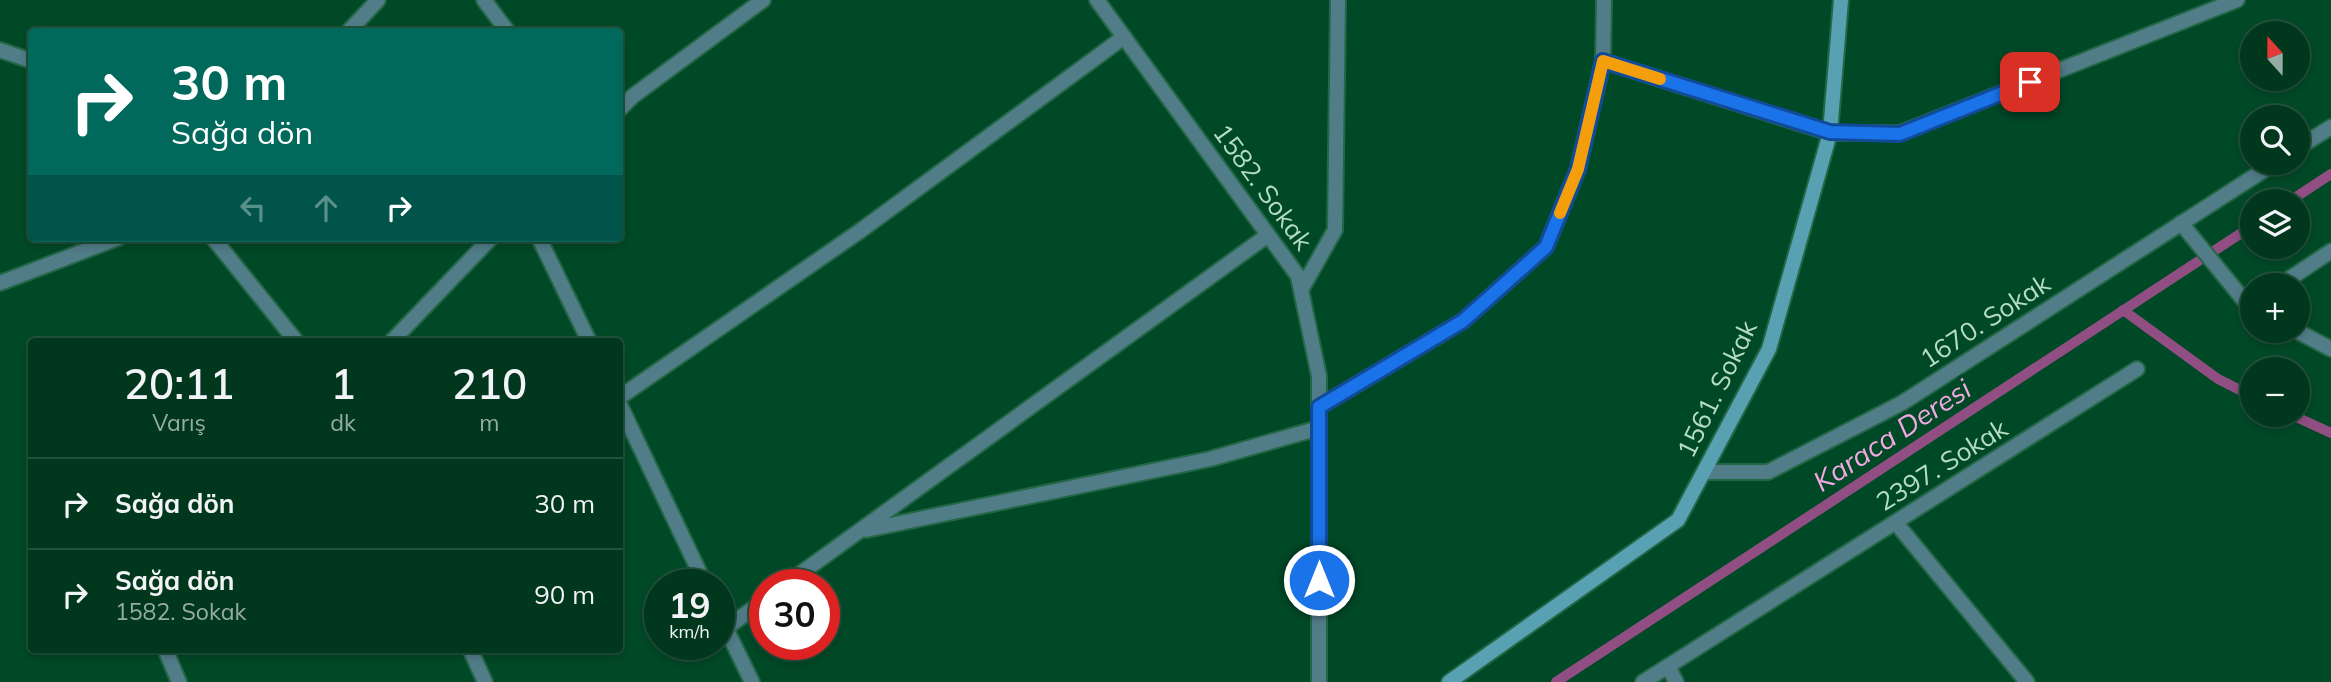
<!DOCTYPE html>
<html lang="tr">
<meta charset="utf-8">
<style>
body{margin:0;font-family:Mulish,sans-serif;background:#0e422a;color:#f1f3f6;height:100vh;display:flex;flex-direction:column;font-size:26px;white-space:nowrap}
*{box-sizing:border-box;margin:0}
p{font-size:23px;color:#95aca4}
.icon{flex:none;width:38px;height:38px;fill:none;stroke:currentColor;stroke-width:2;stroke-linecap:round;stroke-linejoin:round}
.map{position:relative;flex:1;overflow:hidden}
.sheet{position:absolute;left:28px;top:338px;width:595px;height:315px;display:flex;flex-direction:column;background:#00371d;border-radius:7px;box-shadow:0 4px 10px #0003,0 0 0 2px #22513b}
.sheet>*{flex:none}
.banner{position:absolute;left:28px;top:28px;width:595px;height:214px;border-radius:7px;box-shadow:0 4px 10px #0003,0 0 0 2px #22513b;background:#00695c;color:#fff;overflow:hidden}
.needle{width:46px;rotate:339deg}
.controls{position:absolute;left:2240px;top:21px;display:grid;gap:14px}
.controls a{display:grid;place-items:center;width:70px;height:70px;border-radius:50%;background:#00371d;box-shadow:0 4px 10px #0003,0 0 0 2px #22513b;font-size:35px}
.speed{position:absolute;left:644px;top:569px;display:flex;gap:14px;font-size:35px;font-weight:700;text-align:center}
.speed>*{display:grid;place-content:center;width:91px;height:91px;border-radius:50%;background:#00371d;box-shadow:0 4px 10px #0003,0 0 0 2px #22513b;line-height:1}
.speed small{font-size:18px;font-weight:400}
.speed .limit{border:10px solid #d22;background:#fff;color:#111}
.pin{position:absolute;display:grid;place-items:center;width:60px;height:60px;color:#fff;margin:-30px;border-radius:14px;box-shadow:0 4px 10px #0006}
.me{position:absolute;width:77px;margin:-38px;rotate:0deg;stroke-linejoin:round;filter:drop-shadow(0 0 5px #0008)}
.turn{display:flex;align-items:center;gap:24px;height:147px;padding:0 28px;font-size:32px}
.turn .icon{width:91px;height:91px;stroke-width:2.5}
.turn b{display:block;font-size:49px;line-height:60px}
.lanes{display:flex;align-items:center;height:66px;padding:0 28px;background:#0003;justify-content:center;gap:35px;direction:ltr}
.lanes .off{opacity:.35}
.eta{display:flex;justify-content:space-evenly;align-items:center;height:119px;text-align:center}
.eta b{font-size:42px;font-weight:600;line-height:49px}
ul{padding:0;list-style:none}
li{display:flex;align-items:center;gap:21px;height:91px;padding:0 28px;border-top:2px solid #22513b}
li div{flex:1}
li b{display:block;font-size:26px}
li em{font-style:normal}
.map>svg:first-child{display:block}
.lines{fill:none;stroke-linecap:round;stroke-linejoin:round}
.stream{stroke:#914e83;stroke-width:10}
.lane-casing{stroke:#246746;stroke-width:18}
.street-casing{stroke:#246746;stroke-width:18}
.secondary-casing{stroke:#246746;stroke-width:18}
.lane{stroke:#517d88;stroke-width:14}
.street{stroke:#517d88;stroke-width:14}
.secondary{stroke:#58a1b3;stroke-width:14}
.route-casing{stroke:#114b97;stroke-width:18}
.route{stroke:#1a73e8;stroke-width:12}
.slow{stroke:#f59e0b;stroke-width:12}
.labels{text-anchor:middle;stroke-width:7;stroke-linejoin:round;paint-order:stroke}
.street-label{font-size:26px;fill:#b5ddc2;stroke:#004927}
.water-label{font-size:28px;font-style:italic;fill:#f5a9e3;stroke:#004927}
</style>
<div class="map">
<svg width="2331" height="682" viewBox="0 0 2331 682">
<rect width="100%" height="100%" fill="#004927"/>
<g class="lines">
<g class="stream">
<polyline points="2290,201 2331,174"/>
<polyline points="2123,310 2218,379 2252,396"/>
<polyline points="2292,415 2331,433"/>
<polyline points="1556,682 2252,226"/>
</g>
<defs>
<polyline id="lane" points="1896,523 2027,682"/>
<g id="street">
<polyline points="484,0 508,32"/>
<polyline points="1097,0 1298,276 1319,376 1319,682"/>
<polyline points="1604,0 1603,61 1830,133 1900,133 2237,0"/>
<polyline points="348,32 378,0"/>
<polyline points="0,50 32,61"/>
<polyline points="620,109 633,96 763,0"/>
<polyline points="2298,148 2331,127"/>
<polyline points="2181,223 2247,304 2252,307"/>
<polyline points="213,238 296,341"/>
<polyline points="539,238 589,341"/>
<polyline points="0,283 118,238"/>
<polyline points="2280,285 2331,251"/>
<polyline points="1301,290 1335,230 1338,0"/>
<polyline points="2297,331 2331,349"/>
<polyline points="392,341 491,238"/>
<polyline points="620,397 860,231 1124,37"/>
<polyline points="620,405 705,584"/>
<polyline points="1319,407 1463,321 1546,247 1578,169 1603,61"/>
<polyline points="1704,472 1768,472 1902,403 2275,163"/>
<polyline points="866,530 1210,459 1319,428"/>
<polyline points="786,584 1268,235"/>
<polyline points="719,614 752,682"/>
<polyline points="726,628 765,600"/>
<polyline points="165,649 179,682"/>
<polyline points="470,649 485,682"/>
<polyline points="1668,666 1676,682"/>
<polyline points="1643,682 2137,369"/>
</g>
<polyline id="secondary" points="1449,682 1678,520 1769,349 1830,133 1841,0"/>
</defs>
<use href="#lane" class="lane-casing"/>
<use href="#street" class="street-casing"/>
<use href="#secondary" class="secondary-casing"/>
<use href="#lane" class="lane"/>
<use href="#street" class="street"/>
<use href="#secondary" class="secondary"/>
</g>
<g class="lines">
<defs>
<polyline id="route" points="1319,580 1319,407 1463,321 1546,247 1578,169 1603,61 1830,132 1900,134 2030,82"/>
</defs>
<use href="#route" class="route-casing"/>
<use href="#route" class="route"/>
<polyline class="slow" points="1560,213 1578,169 1603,61 1660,79"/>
</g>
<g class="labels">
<g class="street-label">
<text transform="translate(1263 187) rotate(54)" y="9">1582. Sokak</text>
<text transform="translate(1985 321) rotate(-33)" y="9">1670. Sokak</text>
<text transform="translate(1717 389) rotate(-64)" y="9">1561. Sokak</text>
<text transform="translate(1942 465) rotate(-32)" y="9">2397. Sokak</text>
</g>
<g class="water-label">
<text transform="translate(1892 435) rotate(-33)" y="10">Karaca Deresi</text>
</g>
</g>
</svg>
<div class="controls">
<a><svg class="needle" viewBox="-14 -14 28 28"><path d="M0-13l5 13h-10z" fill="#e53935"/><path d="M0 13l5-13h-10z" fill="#95aca4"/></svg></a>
<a><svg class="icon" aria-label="search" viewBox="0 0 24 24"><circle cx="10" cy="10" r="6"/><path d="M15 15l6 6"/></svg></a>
<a><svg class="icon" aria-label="layers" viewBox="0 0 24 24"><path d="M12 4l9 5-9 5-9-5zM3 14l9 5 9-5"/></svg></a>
<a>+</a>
<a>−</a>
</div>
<div class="speed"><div>19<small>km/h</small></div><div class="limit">30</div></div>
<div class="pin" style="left:2030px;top:82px;background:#d93025"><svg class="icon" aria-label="arrive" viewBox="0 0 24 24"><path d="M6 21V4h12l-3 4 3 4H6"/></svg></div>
<svg class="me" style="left:1319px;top:580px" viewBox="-20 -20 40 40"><circle r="17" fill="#1a73e8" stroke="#fff" stroke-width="3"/><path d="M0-11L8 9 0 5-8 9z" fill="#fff"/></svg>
<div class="banner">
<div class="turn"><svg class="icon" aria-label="right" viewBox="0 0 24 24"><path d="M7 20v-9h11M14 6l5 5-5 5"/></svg><div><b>30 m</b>Sağa dön</div></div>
<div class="lanes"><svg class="icon off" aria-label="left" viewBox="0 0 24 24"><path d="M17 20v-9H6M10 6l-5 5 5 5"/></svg><svg class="icon off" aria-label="ahead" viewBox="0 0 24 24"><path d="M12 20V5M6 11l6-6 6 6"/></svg><svg class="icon" aria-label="right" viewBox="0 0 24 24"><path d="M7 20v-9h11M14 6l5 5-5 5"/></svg></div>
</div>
<section class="sheet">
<div class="eta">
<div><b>20:11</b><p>Varış</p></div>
<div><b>1</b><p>dk</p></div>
<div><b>210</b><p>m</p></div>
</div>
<ul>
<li><svg class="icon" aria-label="right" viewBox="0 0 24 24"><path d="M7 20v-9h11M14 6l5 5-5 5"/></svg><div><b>Sağa dön</b></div><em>30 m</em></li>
<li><svg class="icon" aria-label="right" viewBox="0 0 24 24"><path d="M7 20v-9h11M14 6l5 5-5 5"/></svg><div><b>Sağa dön</b><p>1582. Sokak</p></div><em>90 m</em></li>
</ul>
</section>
</div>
